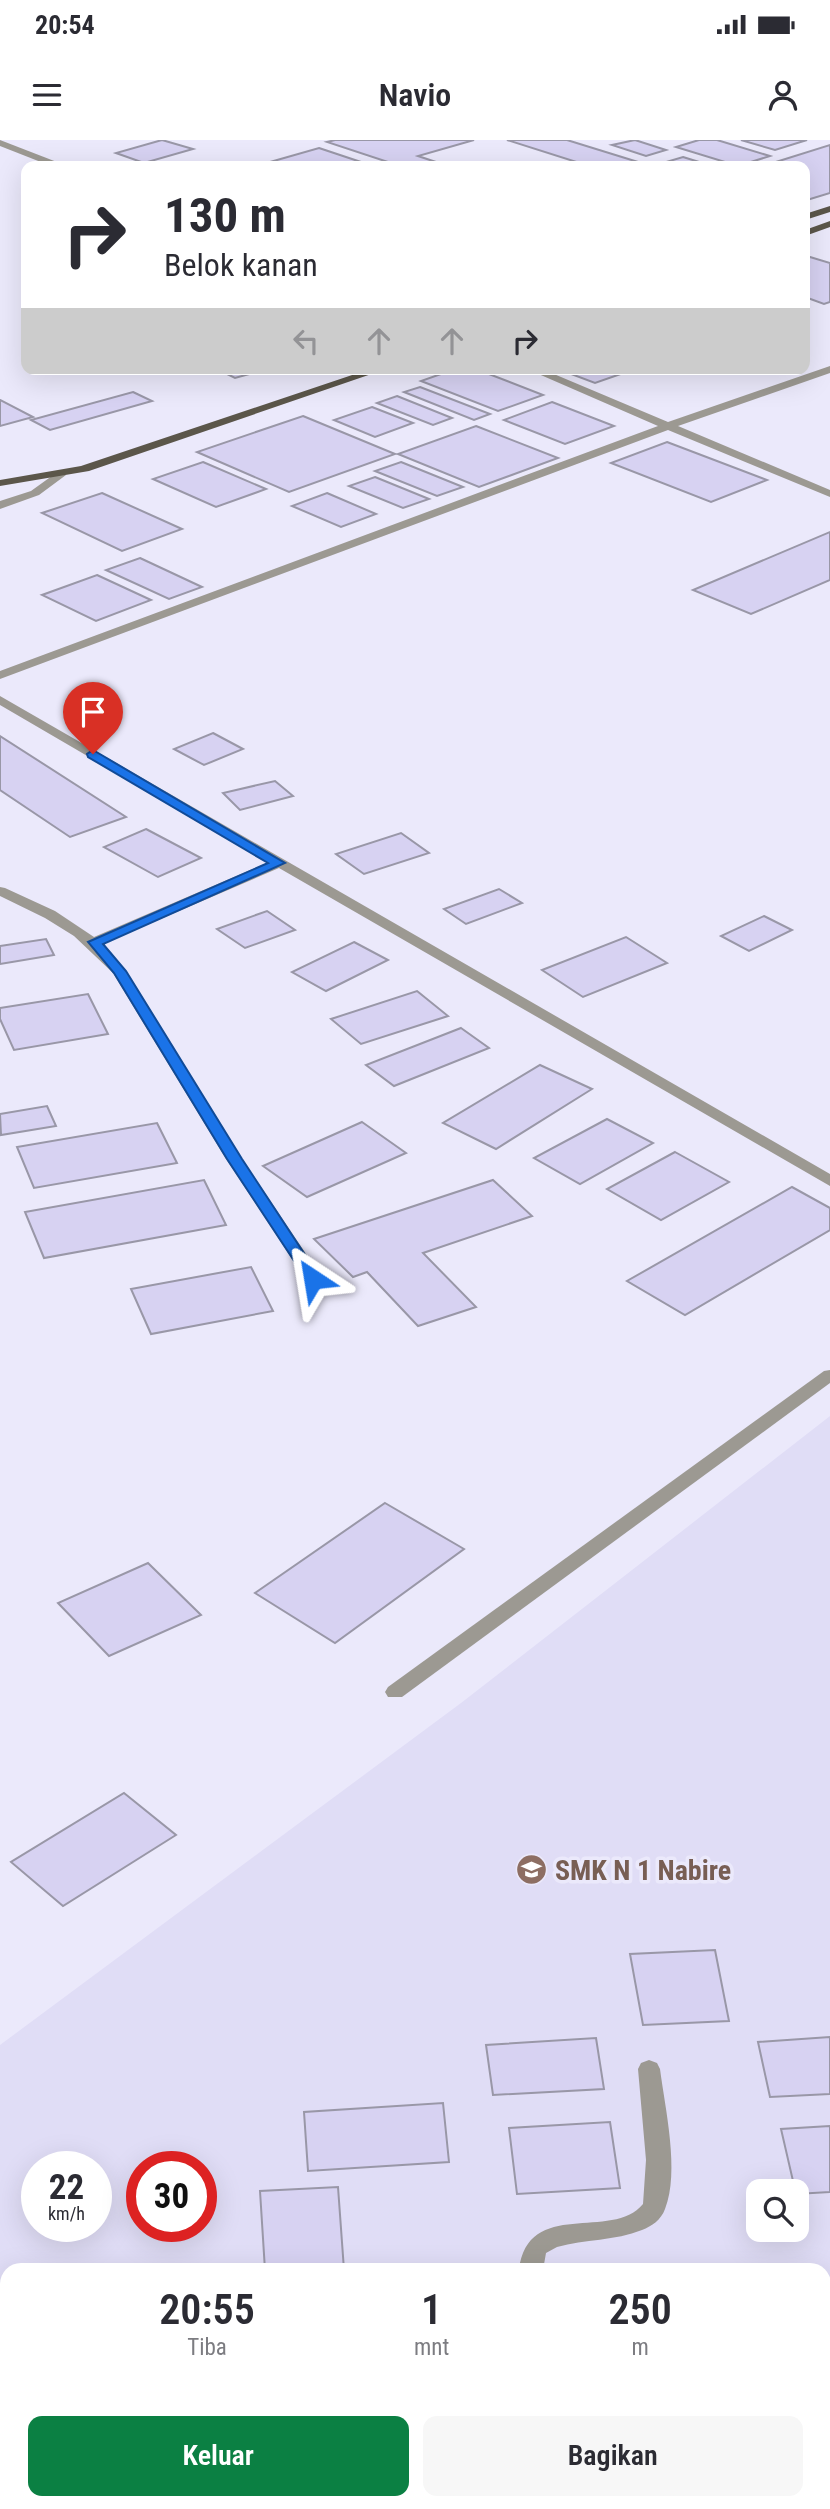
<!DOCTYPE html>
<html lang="id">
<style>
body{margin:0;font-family:"Roboto Condensed",sans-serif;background:#f7f7f7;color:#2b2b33;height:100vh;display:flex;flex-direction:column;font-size:26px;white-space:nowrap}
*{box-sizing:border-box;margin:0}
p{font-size:23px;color:#7c7c81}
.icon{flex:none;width:38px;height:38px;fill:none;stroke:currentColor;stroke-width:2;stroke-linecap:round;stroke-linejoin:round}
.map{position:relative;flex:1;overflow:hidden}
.panel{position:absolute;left:0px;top:2123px;width:831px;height:247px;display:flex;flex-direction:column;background:#fff;border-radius:21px 21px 0 0;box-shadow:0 7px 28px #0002}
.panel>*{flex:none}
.guide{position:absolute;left:21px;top:21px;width:789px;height:214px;border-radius:14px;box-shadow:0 7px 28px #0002;background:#fff;color:#2b2b33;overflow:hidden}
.tools{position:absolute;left:746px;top:2039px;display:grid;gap:14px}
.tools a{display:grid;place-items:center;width:63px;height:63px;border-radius:14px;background:#fff;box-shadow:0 7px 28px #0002;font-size:35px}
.speed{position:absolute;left:21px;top:2011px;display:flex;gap:14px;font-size:35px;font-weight:700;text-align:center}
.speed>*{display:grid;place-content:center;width:91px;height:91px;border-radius:50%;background:#fff;box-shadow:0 7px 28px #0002;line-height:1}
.speed small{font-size:18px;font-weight:400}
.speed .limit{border:10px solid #d22;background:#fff;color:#111}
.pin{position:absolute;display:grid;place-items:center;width:60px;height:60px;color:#fff;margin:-72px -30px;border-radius:50% 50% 50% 0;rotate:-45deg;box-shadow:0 0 7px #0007}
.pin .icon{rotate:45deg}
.me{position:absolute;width:77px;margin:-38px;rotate:327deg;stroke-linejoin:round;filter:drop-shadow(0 0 5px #0008)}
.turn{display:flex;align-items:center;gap:24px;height:147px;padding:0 28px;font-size:32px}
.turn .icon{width:91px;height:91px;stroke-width:2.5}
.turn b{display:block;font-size:49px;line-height:60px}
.lanes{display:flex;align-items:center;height:66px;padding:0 28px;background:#0003;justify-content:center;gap:35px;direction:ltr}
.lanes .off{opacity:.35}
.eta{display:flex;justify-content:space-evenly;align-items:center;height:119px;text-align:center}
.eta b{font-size:42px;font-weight:600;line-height:49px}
.button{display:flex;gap:14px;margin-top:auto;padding:14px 28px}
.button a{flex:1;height:80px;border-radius:14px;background:#0b8043;color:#fff;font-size:28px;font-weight:600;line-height:80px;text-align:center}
.button a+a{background:#f7f7f7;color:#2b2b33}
.status{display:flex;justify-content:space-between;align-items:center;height:49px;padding:0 35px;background:#fff;direction:ltr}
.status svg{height:19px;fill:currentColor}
header{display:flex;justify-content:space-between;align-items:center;height:91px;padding:0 28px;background:#fff;font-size:32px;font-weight:600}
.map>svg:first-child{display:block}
.built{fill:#e0ddf6;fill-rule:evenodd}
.green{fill:#aaedbb}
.building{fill:#d7d2f2;stroke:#9997a7;stroke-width:2}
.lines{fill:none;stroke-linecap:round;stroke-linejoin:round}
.street{fill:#9c9992;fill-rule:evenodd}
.primary{fill:#5b564a;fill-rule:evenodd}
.route{fill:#1a73e8;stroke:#114b97;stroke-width:2}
.labels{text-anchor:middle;stroke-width:7;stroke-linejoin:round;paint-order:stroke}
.near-education-label{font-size:28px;font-weight:bold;fill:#785e54;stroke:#ebe9fb;text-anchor:start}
</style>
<div class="status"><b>20:54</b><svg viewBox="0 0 49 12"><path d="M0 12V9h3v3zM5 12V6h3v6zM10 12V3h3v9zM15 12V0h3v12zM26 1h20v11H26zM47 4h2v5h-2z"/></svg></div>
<header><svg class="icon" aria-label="menu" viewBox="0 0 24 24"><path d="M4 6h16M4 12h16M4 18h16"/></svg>Navio<svg class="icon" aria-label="person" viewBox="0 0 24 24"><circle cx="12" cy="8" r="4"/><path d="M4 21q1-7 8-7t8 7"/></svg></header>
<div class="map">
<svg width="830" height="2369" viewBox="0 0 830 2369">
<rect width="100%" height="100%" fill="#ebe9fb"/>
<path class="built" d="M830 1276V2369H0V1905L461 1563ZM37 2026H96V2086H37ZM142 2026H201V2086H142ZM758 2051H796V2090H758ZM7 2130H824V2362H7Z"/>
<polygon class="green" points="824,2140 830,2140 830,2369 623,2369 622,2363 824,2362"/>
<g class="building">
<polygon points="162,0 193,9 144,23 116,13"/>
<polygon points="335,0 474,0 418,16 448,26 400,26 327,2"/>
<polygon points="507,0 567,0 651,26 589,26"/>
<polygon points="635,0 666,10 646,16 612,5"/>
<polygon points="699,0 717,0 770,16 738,26 676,7"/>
<polygon points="741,0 807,0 775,10"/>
<polygon points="830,5 830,53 807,60 805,60 805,26 763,26"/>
<polygon points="319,8 373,26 256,26"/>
<polygon points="683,17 712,26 678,26 666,22"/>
<polygon points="810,117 830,123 830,162 824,164 805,157 805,119"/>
<polygon points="217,229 267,229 235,238"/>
<polygon points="455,229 476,229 543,255 498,271 421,241"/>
<polygon points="558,229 630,229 632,230 595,243"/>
<polygon points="420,247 490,274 474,280 404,252"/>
<polygon points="133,252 152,261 50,290 31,280"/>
<polygon points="397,256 452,278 433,285 377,263"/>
<polygon points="0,260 33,277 0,286"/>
<polygon points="552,262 614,286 565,304 504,280"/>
<polygon points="372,267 413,283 375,297 334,280"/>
<polygon points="303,276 395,314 289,352 197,312"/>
<polygon points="476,286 558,318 479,347 398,314"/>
<polygon points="667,302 767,340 711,362 611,323"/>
<polygon points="203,322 266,349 216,367 153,339"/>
<polygon points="401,322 463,347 437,356 375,331"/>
<polygon points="375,337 429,359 403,368 349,346"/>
<polygon points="102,353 182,389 122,411 42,373"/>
<polygon points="327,353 376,374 341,387 292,366"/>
<polygon points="830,392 830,440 751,474 693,450"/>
<polygon points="140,418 202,447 169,459 106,430"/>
<polygon points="97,435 151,460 96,481 42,455"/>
<polygon points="213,593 243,609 204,625 174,609"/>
<polygon points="0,596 126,677 70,697 0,650"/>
<polygon points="275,641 293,656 240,670 223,653"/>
<polygon points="146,689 201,718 158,737 104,707"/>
<polygon points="401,693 429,713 364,734 336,714"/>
<polygon points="499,749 522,763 466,784 444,769"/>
<polygon points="267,771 295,790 245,808 217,789"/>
<polygon points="764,776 792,790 749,811 721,796"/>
<polygon points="626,797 667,823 583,857 542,830"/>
<polygon points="46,799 54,815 0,824 0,806"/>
<polygon points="354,802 388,820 326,851 292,832"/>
<polygon points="417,851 448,876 361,904 331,879"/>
<polygon points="88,854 108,894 14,910 0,879 0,868"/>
<polygon points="461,888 489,908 394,946 366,925"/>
<polygon points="540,925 592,949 496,1009 443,983"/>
<polygon points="47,966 56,986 1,995 0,974"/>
<polygon points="607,979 653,1003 580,1044 534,1018"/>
<polygon points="362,982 406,1013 307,1057 263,1026"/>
<polygon points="157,983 177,1023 34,1048 17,1007"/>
<polygon points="675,1012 729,1042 661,1080 607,1049"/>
<polygon points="204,1040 226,1085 44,1118 25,1072"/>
<polygon points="493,1040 532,1076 423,1113 476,1167 418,1186 367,1132 353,1137 314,1099"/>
<polygon points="792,1047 830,1068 830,1090 685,1175 627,1141"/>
<polygon points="251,1127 273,1171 151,1194 131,1149"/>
<polygon points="385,1363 464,1409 335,1503 255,1453"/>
<polygon points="148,1423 201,1475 109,1516 58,1463"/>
<polygon points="124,1653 176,1695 63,1766 11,1722"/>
<polygon points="715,1810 729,1881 643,1885 630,1814"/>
<polygon points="830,1897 830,1954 770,1957 758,1902"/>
<polygon points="596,1898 604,1949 493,1955 486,1905"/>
<polygon points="443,1963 449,2022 308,2031 304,1972"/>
<polygon points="610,1982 620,2048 517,2054 509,1988"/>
<polygon points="830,1986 830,2052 796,2054 781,1989"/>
<polygon points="338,2047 344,2130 265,2130 260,2051"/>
<rect x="81" y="2362" width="61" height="7"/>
<polygon points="255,2362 342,2362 342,2369 256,2369"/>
</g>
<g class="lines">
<g class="street">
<polygon points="0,0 62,24 64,26 51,26 0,6"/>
<polygon points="830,226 830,233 678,286 830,350 830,357 668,290 0,539 0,531 658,286 527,229 542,229 668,282"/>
<polygon points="56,333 66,335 39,355 0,369 0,361 31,351"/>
<polygon points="0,556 830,1034 830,1046 279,728 102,804 126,831 242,1019 323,1139 314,1144 308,1143 226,1019 113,833 74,796 45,778 0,756 0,747 5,748 55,771 94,797 269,722 0,565"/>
<polygon points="830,1230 830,1243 402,1557 388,1557 385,1552 388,1547 824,1231"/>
<path d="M649 1920 657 1923 660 1929C665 1968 680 2032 665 2069 661 2080 652 2086 642 2090 615 2101 585 2099 557 2107L546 2113 543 2130H519C528 2057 612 2102 643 2064L646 2020 638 1929 641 1923Z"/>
<rect x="531" y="2362" width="26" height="7"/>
</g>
<g class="primary">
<polygon points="830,66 830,72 805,80 805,74"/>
<polygon points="830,81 830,87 805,96 805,90"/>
<polygon points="370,229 386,229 89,331 0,346 0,340 81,326"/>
</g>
</g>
<polygon class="route" points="93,610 285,723 103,804 126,831 242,1019 321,1139 319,1142 313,1143 306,1139 227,1019 114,833 88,802 268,723 88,617 87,614"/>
<defs>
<symbol id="school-disc" viewBox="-11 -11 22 22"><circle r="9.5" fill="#8d6e63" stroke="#ebe9fb"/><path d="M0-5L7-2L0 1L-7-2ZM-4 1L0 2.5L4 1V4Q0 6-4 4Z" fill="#fff"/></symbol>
</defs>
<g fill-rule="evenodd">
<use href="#school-disc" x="514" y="1712" width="35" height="35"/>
</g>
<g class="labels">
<g class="near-education-label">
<text x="555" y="1740">SMK N 1 Nabire</text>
</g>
</g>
</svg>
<div class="tools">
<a><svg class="icon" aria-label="search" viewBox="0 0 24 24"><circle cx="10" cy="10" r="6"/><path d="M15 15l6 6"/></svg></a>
</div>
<div class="speed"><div>22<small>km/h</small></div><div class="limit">30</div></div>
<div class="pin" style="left:93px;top:614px;background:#d93025"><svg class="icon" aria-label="arrive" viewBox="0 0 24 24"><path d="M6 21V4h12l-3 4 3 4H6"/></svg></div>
<svg class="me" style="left:313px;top:1139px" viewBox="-20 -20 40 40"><path d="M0-17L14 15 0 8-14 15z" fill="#1a73e8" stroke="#fff" stroke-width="4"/></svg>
<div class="guide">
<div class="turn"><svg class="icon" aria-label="right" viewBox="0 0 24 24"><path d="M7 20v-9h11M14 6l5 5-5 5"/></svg><div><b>130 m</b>Belok kanan</div></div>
<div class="lanes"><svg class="icon off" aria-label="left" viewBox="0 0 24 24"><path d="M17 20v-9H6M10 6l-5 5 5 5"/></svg><svg class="icon off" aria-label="ahead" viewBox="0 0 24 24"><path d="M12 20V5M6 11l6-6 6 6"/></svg><svg class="icon off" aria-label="ahead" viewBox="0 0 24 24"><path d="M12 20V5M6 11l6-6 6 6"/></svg><svg class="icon" aria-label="right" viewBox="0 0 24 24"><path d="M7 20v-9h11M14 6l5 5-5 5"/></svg></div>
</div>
<section class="panel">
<div class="eta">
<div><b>20:55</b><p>Tiba</p></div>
<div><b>1</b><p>mnt</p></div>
<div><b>250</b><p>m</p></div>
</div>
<div class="button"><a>Keluar</a><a>Bagikan</a></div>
</section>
</div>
